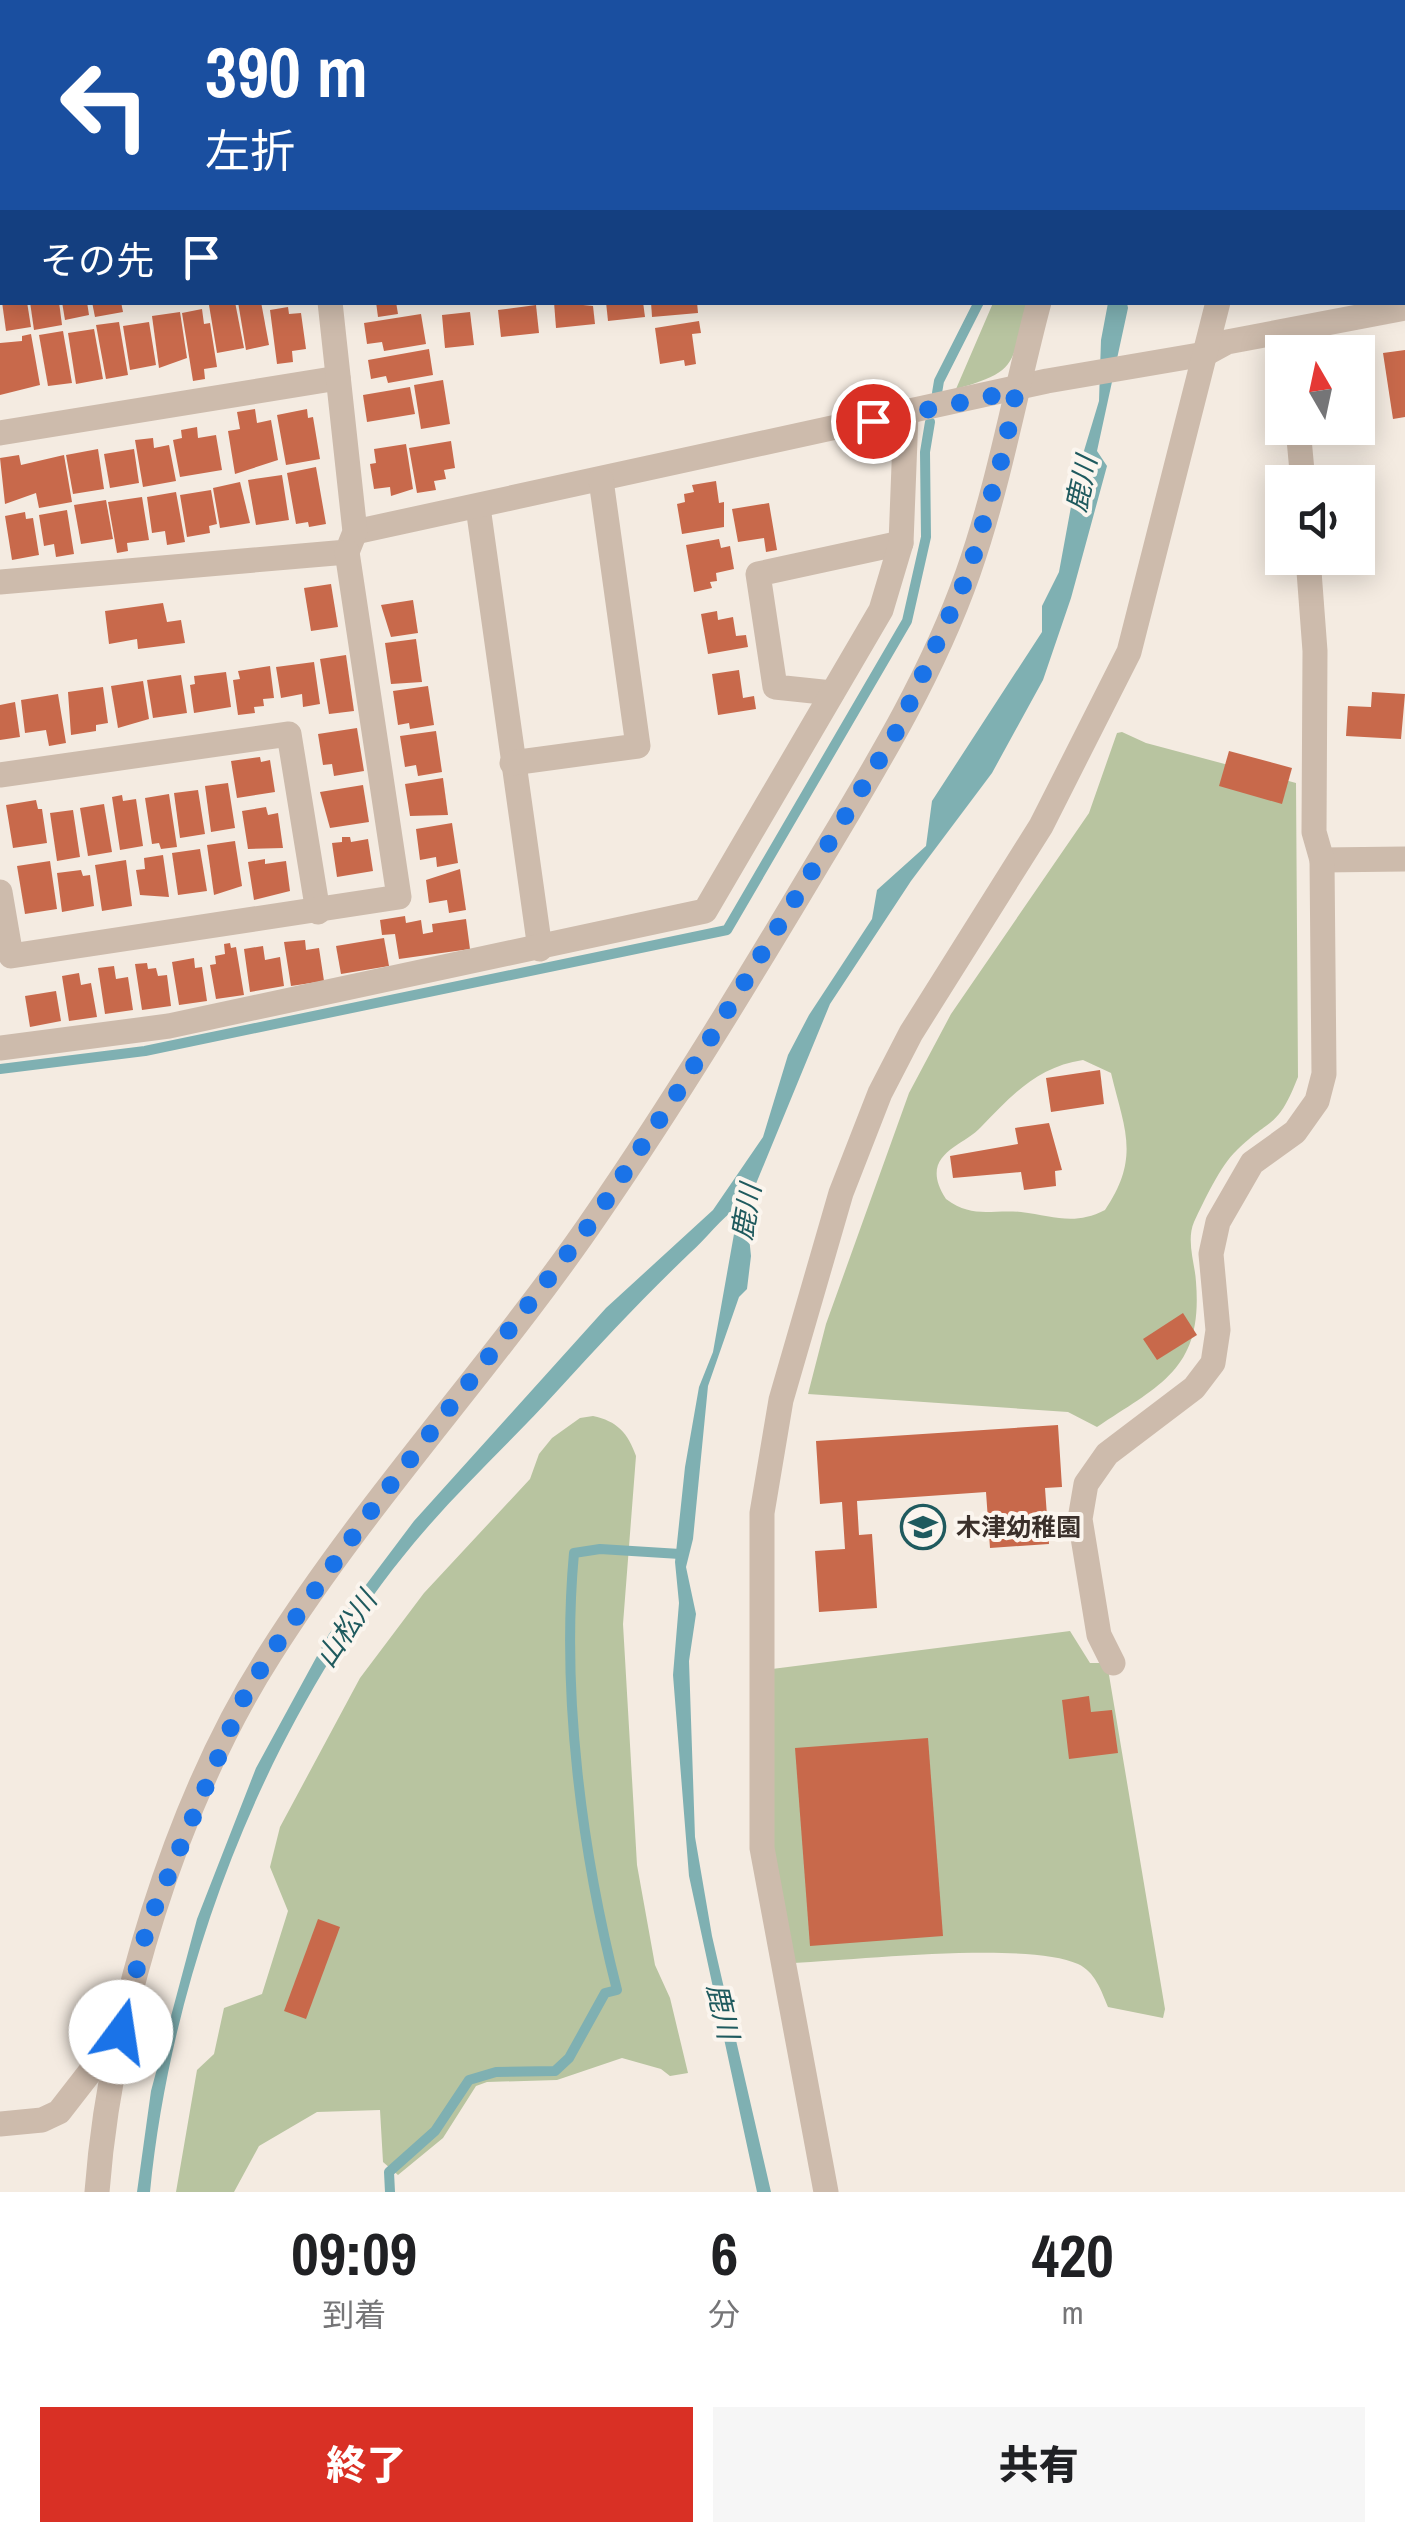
<!DOCTYPE html>
<html lang="ja">
<meta charset="utf-8">
<style>
body{margin:0;font-family:"Archivo Narrow","Noto Sans JP",sans-serif;background:#f6f6f6;color:#202124;height:100vh;display:flex;flex-direction:column;font-size:38px;white-space:nowrap}
*{box-sizing:border-box;margin:0}
p{font-size:32px;color:#757577}
.icon{flex:none;width:55px;height:55px;fill:none;stroke:currentColor;stroke-width:2;stroke-linecap:round;stroke-linejoin:round}
.map{position:relative;height:2192px;overflow:hidden}
.panel{display:flex;flex-direction:column;background:#fff;flex:1}
.panel>*{flex:none}
.banner{position:absolute;left:0px;top:0px;width:1405px;height:305px;box-shadow:0 5px 25px #0003;background:#1a4fa0;color:#fff;overflow:hidden}
.needle{width:65px;rotate:351deg}
.fabs{position:absolute;left:1265px;top:335px;display:grid;gap:20px}
.fabs a{display:grid;place-items:center;width:110px;height:110px;border-radius:0px;background:#fff;box-shadow:0 5px 25px #0003;font-size:50px}
.pin{position:absolute;display:grid;place-items:center;width:85px;height:85px;color:#fff;margin:-42px;border:5px solid #fff;border-radius:50%;box-shadow:0 2px 10px #0007}
.me{position:absolute;width:110px;margin:-55px;rotate:14deg;stroke-linejoin:round;filter:drop-shadow(0 0 8px #0008)}
.turn{display:flex;align-items:center;gap:35px;height:210px;padding:0 40px;font-size:45px}
.turn .icon{width:130px;height:130px;stroke-width:2.5}
.turn b{display:block;font-size:70px;line-height:85px}
.then{display:flex;align-items:center;height:95px;padding:0 40px;background:#0003;gap:20px;font-size:38px}
.eta{display:flex;justify-content:space-evenly;align-items:center;height:170px;text-align:center}
.eta b{font-size:60px;font-weight:800;line-height:70px}
.action{display:flex;gap:20px;margin-top:auto;padding:20px 40px}
.action a{flex:1;height:115px;border-radius:0px;background:#d93025;color:#fff;font-size:40px;font-weight:800;line-height:115px;text-align:center}
.action a+a{background:#f6f6f6;color:#202124}
.map>svg:first-child{display:block}
.green{fill:#b8c4a0;fill-rule:evenodd}
.water{fill:#7fb0b2}
.lines{fill:none;stroke-linecap:round;stroke-linejoin:round}
.stream{stroke:#7fb0b2;stroke-width:10}
.building{fill:#c8694b}
.minor{stroke:#cdbbac;stroke-width:25}
.route{stroke:#1a73e8;stroke-width:18;stroke-dasharray:0 32.4}
.labels{text-anchor:middle;stroke-width:8;stroke-linejoin:round;paint-order:stroke}
.poi-label{font-size:25px;font-weight:bold;fill:#3b302b;stroke:#fbf5ee;text-anchor:start}
.water-label{font-size:28px;font-style:italic;fill:#1f5a5e;stroke:#fbf5ee}
</style>
<div class="map">
<svg width="1405" height="2192" viewBox="0 0 1405 2192">
<rect width="100%" height="100%" fill="#f4ebe1"/>
<g class="green">
<path d="M993 303H1028C1010 363 1021 371 956 389Z"/>
<path d="M1122 732 1146 743 1296 783 1298 1077C1277 1130 1273 1115 1237 1150 1220 1166 1204 1201 1194 1222 1186 1241 1195 1263 1196 1282 1203 1369 1161 1384 1097 1427L1068 1412 808 1394 826 1324 909 1093 951 1014 1089 813 1117 733ZM1083 1060 1111 1073C1124 1128 1141 1157 1105 1210 1074 1226 1054 1216 1021 1212 991 1209 973 1219 946 1199 917 1154 963 1147 981 1127 1012 1095 1037 1067 1083 1060Z"/>
<path d="M593 1416C617 1421 628 1433 636 1456L623 1624 637 1865 655 1965 670 1998 688 2073 670 2076 661 2069 622 2058 557 2080 487 2082 476 2086 443 2138 398 2175 383 2162 380 2110 317 2112 259 2146 234 2192H176L197 2070 214 2054 224 2008 262 1994 288 1911 270 1867 280 1827 360 1678 424 1593 530 1479 539 1454 552 1438 580 1418Z"/>
<path d="M1070 1631 1090 1663H1107L1165 2009 1163 2018 1108 2007C1101 1990 1095 1972 1078 1964 1028 1941 856 1960 794 1963L769 1821 772 1669Z"/>
</g>
<path class="water" d="M1108 303H1127L1128 308 1097 451 1107 466 1071 598 1043 680 992 773 911 881 830 1004 746 1208 751 1256 747 1289 739 1297 708 1386 693 1539 686 1567 696 1614 689 1661 695 1837 712 1936 771 2192H757L689 1876 673 1675 679 1603 675 1562 685 1467 699 1387 713 1352 739 1206C721 1218 706 1239 690 1253 644 1297 602 1342 559 1389 512 1441 459 1489 414 1543 268 1718 172 1966 150 2192H137L151 2091 197 1919 256 1768 329 1634 414 1521 606 1308 713 1210 763 1137 788 1055 809 1015 872 919 877 890 926 846 932 801 1042 632V606L1059 572 1077 474 1099 401 1101 340Z"/>
<g class="lines">
<g class="stream">
<polyline points="1059,2 1059,0"/>
<polyline points="937,393 939,381 979,302"/>
<polyline points="0,1069 145,1051 727,930 907,621 926,537 925,452 930,422"/>
<path d="M390 2192 389 2172 435 2131 469 2080 496 2072 555 2071 569 2058 605 1993 617 1990C582 1853 561 1694 574 1553L600 1549 680 1554"/>
</g>
</g>
<g class="building">
<polygon points="2,302 27,302 31,327 6,331"/>
<polygon points="30,302 59,302 62,325 34,330"/>
<polygon points="62,302 87,302 89,315 65,320"/>
<polygon points="92,302 121,302 123,312 95,317"/>
<polygon points="235,302 244,348 217,353 209,305"/>
<polygon points="238,302 261,302 269,345 246,350"/>
<polygon points="376,302 396,302 398,314 378,317"/>
<polygon points="554,302 593,306 595,324 556,328"/>
<polygon points="606,302 643,302 645,317 608,321"/>
<polygon points="651,302 697,302 698,313 652,317"/>
<polygon points="536,305 539,333 501,337 498,310"/>
<polygon points="288,307 289,314 301,313 306,349 292,351 293,362 277,364 270,310"/>
<polygon points="202,309 204,324 210,323 217,367 204,369 205,379 193,381 182,313"/>
<polygon points="180,312 187,358 159,368 152,316"/>
<polygon points="470,312 474,345 445,348 442,315"/>
<polygon points="421,314 426,344 384,351 382,342 367,344 364,323"/>
<polygon points="699,321 701,333 692,334 696,364 685,366 684,360 660,364 655,328"/>
<polygon points="119,322 128,375 106,379 96,325"/>
<polygon points="149,322 156,365 130,370 123,326"/>
<polygon points="94,329 103,379 76,384 68,333"/>
<polygon points="63,331 72,383 48,386 39,335"/>
<polygon points="31,334 40,385 0,395 0,343 22,341 22,336"/>
<polygon points="429,349 433,375 388,383 386,376 371,379 368,360"/>
<polygon points="1405,350 1405,417 1393,419 1383,353"/>
<polygon points="443,380 450,424 421,429 414,385"/>
<polygon points="410,387 415,414 367,422 363,395"/>
<polygon points="255,409 257,423 271,420 278,460 235,474 228,431 240,429 237,412"/>
<polygon points="307,409 308,418 313,417 320,459 286,465 277,415"/>
<polygon points="197,427 198,438 216,435 222,470 180,477 173,440 182,438 181,430"/>
<polygon points="153,438 154,448 169,445 176,481 143,487 135,440"/>
<polygon points="451,441 455,468 444,470 446,479 434,481 436,490 417,493 409,448"/>
<polygon points="406,444 413,489 391,496 390,487 374,489 370,464 376,463 374,449"/>
<polygon points="98,449 104,489 73,494 66,455"/>
<polygon points="134,449 139,483 110,488 104,454"/>
<polygon points="19,455 21,465 64,455 72,502 39,508 36,493 5,504 0,458"/>
<polygon points="316,467 326,524 309,527 308,522 296,524 287,473"/>
<polygon points="282,475 289,520 256,525 248,480"/>
<polygon points="716,481 719,503 724,502 724,527 682,534 677,504 685,502 684,494 694,492 692,485"/>
<polygon points="240,482 250,523 220,528 213,488"/>
<polygon points="211,490 217,524 209,526 210,533 187,537 180,495"/>
<polygon points="176,492 185,542 167,545 165,531 152,533 147,497"/>
<polygon points="142,497 149,540 127,543 128,551 117,553 108,502"/>
<polygon points="106,500 113,539 81,544 74,505"/>
<polygon points="769,503 777,550 766,552 764,538 738,542 732,509"/>
<polygon points="67,510 74,554 56,557 54,544 44,546 39,515"/>
<polygon points="25,512 26,519 33,518 39,555 12,560 5,516"/>
<polygon points="719,539 721,548 730,546 734,569 716,573 717,581 710,582 712,588 694,592 686,545"/>
<polygon points="331,584 338,627 311,631 304,588"/>
<polygon points="413,600 418,633 391,637 381,605"/>
<polygon points="163,603 167,622 181,620 185,643 138,649 137,639 109,644 105,611"/>
<polygon points="717,611 718,620 733,617 736,636 746,635 748,647 708,654 701,614"/>
<polygon points="416,639 422,682 391,684 385,643"/>
<polygon points="346,655 354,711 329,714 320,659"/>
<polygon points="314,662 320,704 303,707 302,694 281,698 276,667"/>
<polygon points="270,666 274,698 263,699 264,706 254,707 255,713 238,715 233,680 240,679 238,671"/>
<polygon points="739,670 743,698 754,696 756,709 718,715 712,674"/>
<polygon points="226,672 231,707 194,713 190,685 195,684 194,676"/>
<polygon points="181,675 187,713 153,718 147,680"/>
<polygon points="143,681 149,719 118,728 111,686"/>
<polygon points="428,686 434,725 410,729 409,723 398,725 393,691"/>
<polygon points="103,687 108,723 96,725 96,731 71,735 68,692"/>
<polygon points="1372,692 1405,694 1401,739 1346,736 1348,706 1371,707"/>
<polygon points="58,694 66,743 49,746 46,730 25,733 21,700"/>
<polygon points="15,702 20,737 0,740 0,705"/>
<polygon points="357,728 364,771 334,776 332,764 323,765 318,734"/>
<polygon points="436,731 442,772 418,776 416,765 405,767 400,736"/>
<polygon points="1229,751 1292,768 1282,804 1219,786"/>
<polygon points="260,757 261,762 270,760 275,792 237,798 231,761"/>
<polygon points="443,778 448,815 410,816 405,784"/>
<polygon points="228,783 235,828 211,832 205,786"/>
<polygon points="363,785 369,822 330,828 320,792"/>
<polygon points="198,790 205,834 180,838 174,793"/>
<polygon points="169,794 177,847 161,849 159,843 152,844 145,798"/>
<polygon points="122,795 123,801 136,799 143,846 120,850 112,797"/>
<polygon points="36,800 38,809 42,809 47,843 13,848 6,805"/>
<polygon points="104,804 112,852 88,856 80,808"/>
<polygon points="266,807 268,815 278,813 283,848 248,849 242,811"/>
<polygon points="73,810 80,857 57,861 50,813"/>
<polygon points="452,823 458,863 437,867 436,857 420,860 416,829"/>
<polygon points="342,837 350,837 351,842 368,839 373,871 337,877 332,843 342,842"/>
<polygon points="235,841 242,886 214,895 207,845"/>
<polygon points="200,849 207,891 178,895 172,853"/>
<polygon points="163,855 169,897 140,895 136,870 145,869 144,858"/>
<polygon points="265,859 265,864 286,861 290,891 254,900 248,862"/>
<polygon points="126,860 132,906 102,911 95,865"/>
<polygon points="50,861 57,909 25,914 17,866"/>
<polygon points="460,869 466,910 449,913 447,900 429,903 426,880"/>
<polygon points="81,870 83,876 90,875 94,906 62,912 57,873"/>
<polygon points="405,916 406,923 421,920 423,934 433,932 432,924 466,919 470,949 399,959 395,934 382,935 380,920"/>
<polygon points="384,938 389,966 341,974 336,946"/>
<polygon points="305,940 306,950 319,948 324,981 291,986 284,942"/>
<polygon points="230,943 231,948 236,947 244,995 216,999 210,965 216,964 215,956 225,954 224,944"/>
<polygon points="263,946 265,960 280,957 284,986 250,992 244,949"/>
<polygon points="194,958 195,968 202,967 207,1001 179,1005 172,962"/>
<polygon points="147,963 148,969 156,968 158,976 167,975 171,1006 142,1010 135,964"/>
<polygon points="114,966 116,979 128,977 133,1010 105,1014 98,968"/>
<polygon points="79,973 81,985 91,983 97,1017 69,1021 62,976"/>
<polygon points="56,991 61,1021 30,1027 25,996"/>
<polygon points="1100,1070 1104,1104 1051,1112 1046,1078"/>
<polygon points="1049,1123 1062,1170 1055,1171 1056,1186 1024,1190 1021,1172 953,1178 950,1156 1018,1144 1015,1128"/>
<polygon points="1183,1313 1197,1335 1157,1360 1143,1339"/>
<polygon points="1058,1425 1062,1487 1045,1488 1049,1544 990,1548 986,1492 857,1501 859,1535 872,1534 877,1608 819,1612 815,1551 845,1549 842,1502 820,1504 816,1441"/>
<polygon points="1089,1696 1091,1712 1112,1710 1118,1753 1069,1759 1062,1700"/>
<polygon points="928,1738 943,1936 810,1946 795,1748"/>
<polygon points="318,1919 340,1927 306,2019 284,2011"/>
</g>
<g class="lines">
<g class="minor">
<polyline points="285,0 286,2"/>
<polyline points="600,0 601,2"/>
<polyline points="821,2 822,0"/>
<polyline points="966,2 967,0"/>
<polyline points="1118,2 1118,0"/>
<polyline points="1285,2 1286,0"/>
<polyline points="0,57 2,56"/>
<polyline points="0,244 2,244"/>
<polyline points="1298,428 1303,482"/>
<polyline points="0,433 338,378"/>
<polyline points="478,507 540,949"/>
<polyline points="355,532 1047,381 1205,354 1227,342 1405,308"/>
<polyline points="0,582 347,552 355,532 330,302"/>
<polyline points="832,693 775,687 758,574 901,543"/>
<polyline points="512,763 638,746 601,480"/>
<polyline points="0,775 289,734 318,912"/>
<polyline points="1322,860 1405,859"/>
<polyline points="0,892 11,956 399,897 347,552"/>
<polyline points="0,1048 169,1026 705,911 881,610 901,543 906,414"/>
<polyline points="1113,1663 1099,1635 1080,1519 1086,1484 1107,1454 1194,1388 1213,1363 1218,1330 1211,1254 1218,1222 1252,1163 1295,1132 1317,1101 1324,1074 1322,860 1314,832 1315,651 1308,558"/>
<polyline points="0,2124 42,2120 59,2112 118,2036"/>
<path d="M97 2192C110 2018 176 1801 270 1654 368 1499 494 1365 597 1214 674 1102 745 985 815 868 872 773 931 678 968 573 999 485 1015 392 1039 302"/>
<polyline points="826,2192 762,1848 762,1513 781,1400 841,1193 880,1093 911,1033 1041,826 1129,652 1218,302"/>
</g>
</g>
<g class="lines">
<polyline class="route" points="121,2032 148,1924 242,1701 268,1657 376,1504 594,1219 681,1087 898,729 969,572 1004,451 1016,391 873,421"/>
</g>
<defs>
<symbol id="school-ring" viewBox="-11 -11 22 22"><circle r="9.5" fill="#fbf5ee" stroke="#1f5a5e" stroke-width="1.5"/><path d="M0-5L7-2L0 1L-7-2ZM-4 1L0 2.5L4 1V4Q0 6-4 4Z" fill="#1f5a5e"/></symbol>
</defs>
<g fill-rule="evenodd">
<use href="#school-ring" x="898" y="1502" width="50" height="50"/>
</g>
<g class="labels">
<g class="poi-label">
<text x="956" y="1536">木津幼稚園</text>
</g>
<g class="water-label">
<text transform="translate(1081 484) rotate(-78)" y="10">鹿川</text>
<text transform="translate(746 1212) rotate(-80)" y="10">鹿川</text>
<text transform="translate(346 1629) rotate(-56)" y="10">山松川</text>
<text transform="translate(723 2011) rotate(77)" y="10">鹿川</text>
</g>
</g>
</svg>
<div class="fabs">
<a><svg class="needle" viewBox="-14 -14 28 28"><path d="M0-13l5 13h-10z" fill="#e53935"/><path d="M0 13l5-13h-10z" fill="#757577"/></svg></a>
<a><svg class="icon" aria-label="sound" viewBox="0 0 24 24"><path d="M4 9h4l5-4v14l-5-4H4zM17 9q2 3 0 6"/></svg></a>
</div>
<div class="pin" style="left:873px;top:421px;background:#d93025"><svg class="icon" aria-label="arrive" viewBox="0 0 24 24"><path d="M6 21V4h12l-3 4 3 4H6"/></svg></div>
<svg class="me" style="left:121px;top:2032px" viewBox="-20 -20 40 40"><circle r="19" fill="#fff"/><path d="M0-13L10 11 0 6-10 11z" fill="#1a73e8"/></svg>
<div class="banner">
<div class="turn"><svg class="icon" aria-label="left" viewBox="0 0 24 24"><path d="M17 20v-9H6M10 6l-5 5 5 5"/></svg><div><b>390 m</b>左折</div></div>
<div class="then">その先<svg class="icon" aria-label="arrive" viewBox="0 0 24 24"><path d="M6 21V4h12l-3 4 3 4H6"/></svg></div>
</div>
</div>
<section class="panel">
<div class="eta">
<div><b>09:09</b><p>到着</p></div>
<div><b>6</b><p>分</p></div>
<div><b>420</b><p>m</p></div>
</div>
<div class="action"><a>終了</a><a>共有</a></div>
</section>
